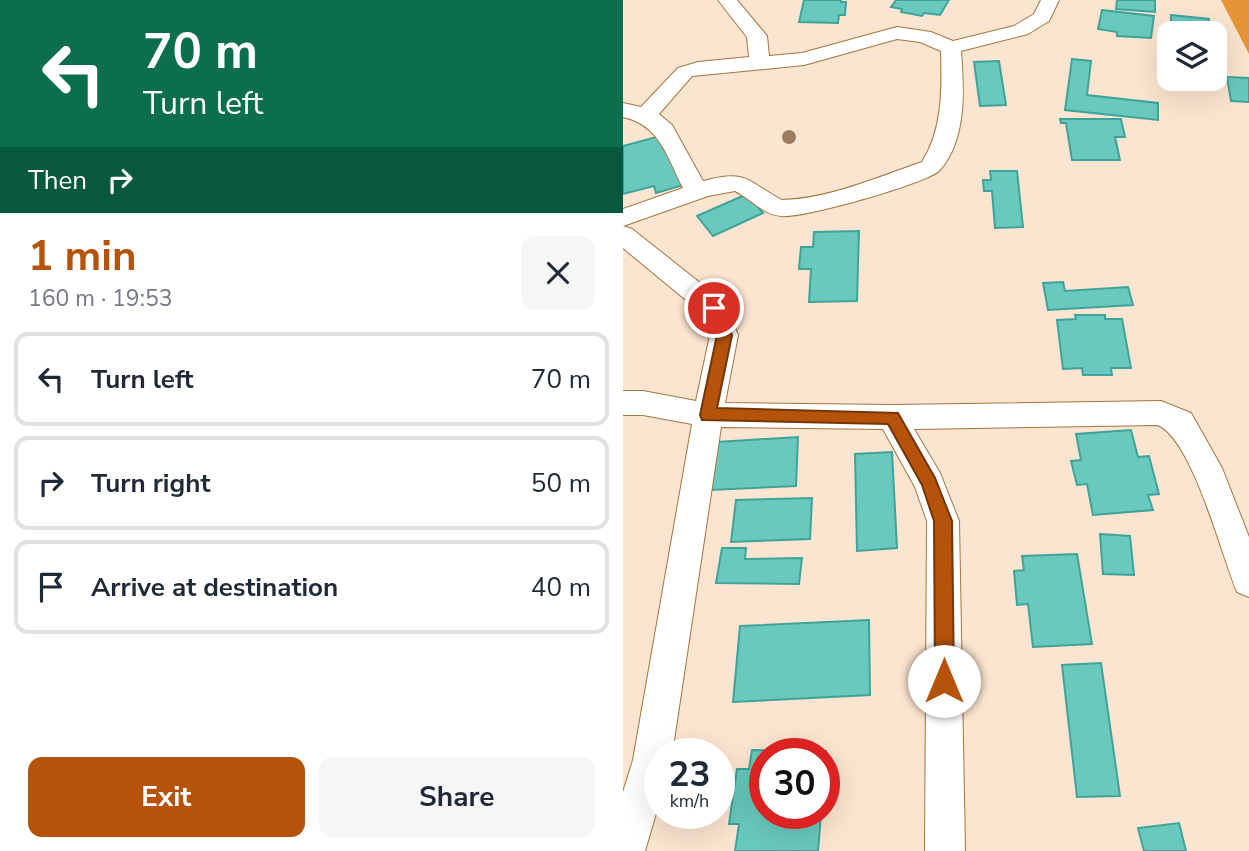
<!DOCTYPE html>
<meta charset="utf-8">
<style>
body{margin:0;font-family:"Nunito Sans",sans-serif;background:#f6f6f7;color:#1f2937;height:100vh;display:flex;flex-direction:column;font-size:26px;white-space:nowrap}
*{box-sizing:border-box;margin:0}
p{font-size:23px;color:#747a83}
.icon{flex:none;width:38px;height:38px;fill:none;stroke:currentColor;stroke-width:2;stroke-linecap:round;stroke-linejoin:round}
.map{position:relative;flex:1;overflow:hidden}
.side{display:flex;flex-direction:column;background:#fff;width:623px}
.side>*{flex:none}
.top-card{background:#0b6e4f;color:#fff;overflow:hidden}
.controls{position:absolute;left:534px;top:21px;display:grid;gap:14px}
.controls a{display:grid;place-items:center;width:70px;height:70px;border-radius:14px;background:#fff;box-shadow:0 7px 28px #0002;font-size:35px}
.speed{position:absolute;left:21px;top:738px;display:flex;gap:14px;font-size:35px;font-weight:700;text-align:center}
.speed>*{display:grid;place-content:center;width:91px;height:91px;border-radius:50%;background:#fff;box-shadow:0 7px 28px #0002;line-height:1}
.speed small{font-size:18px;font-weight:400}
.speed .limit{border:10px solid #d22;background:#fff;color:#111}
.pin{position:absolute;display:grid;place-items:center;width:60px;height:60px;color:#fff;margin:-30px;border:4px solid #fff;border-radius:50%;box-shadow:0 2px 7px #0007}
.me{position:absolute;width:77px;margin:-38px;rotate:0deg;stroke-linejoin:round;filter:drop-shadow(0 0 5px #0008)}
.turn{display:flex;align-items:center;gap:24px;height:147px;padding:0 28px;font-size:32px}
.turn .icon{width:91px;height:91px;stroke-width:2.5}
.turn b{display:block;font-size:49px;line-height:60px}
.then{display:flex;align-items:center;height:66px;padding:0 28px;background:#0003;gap:14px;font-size:26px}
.round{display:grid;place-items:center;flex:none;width:74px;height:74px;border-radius:14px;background:#f6f6f7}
.headline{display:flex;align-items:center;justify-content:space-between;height:119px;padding:0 28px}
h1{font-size:42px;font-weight:700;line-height:52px;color:#b45309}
.button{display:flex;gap:14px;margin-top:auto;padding:14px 28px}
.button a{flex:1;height:80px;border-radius:14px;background:#b45309;color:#fff;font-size:28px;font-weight:700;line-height:80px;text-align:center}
.button a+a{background:#f6f6f7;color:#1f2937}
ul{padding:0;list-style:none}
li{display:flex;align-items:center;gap:21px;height:94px;margin:0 14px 10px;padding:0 14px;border:4px solid #e0e1e3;border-radius:14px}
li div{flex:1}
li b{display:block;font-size:26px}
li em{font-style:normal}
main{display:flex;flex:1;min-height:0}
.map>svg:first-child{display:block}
.forest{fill:#e69536}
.building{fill:#69c9be;stroke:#40a399;stroke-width:2}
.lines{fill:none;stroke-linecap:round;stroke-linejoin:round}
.minor-casing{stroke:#a5743f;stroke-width:2}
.minor{fill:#fff;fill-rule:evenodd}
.tree{fill:#9a7e5f}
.route{fill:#b45309;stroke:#753606;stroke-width:2}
</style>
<main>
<section class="side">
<div class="top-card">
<div class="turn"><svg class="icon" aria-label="left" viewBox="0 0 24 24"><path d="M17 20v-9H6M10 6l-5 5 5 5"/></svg><div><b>70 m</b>Turn left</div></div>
<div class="then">Then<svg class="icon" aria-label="right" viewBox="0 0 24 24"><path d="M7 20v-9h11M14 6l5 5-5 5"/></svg></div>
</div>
<div class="headline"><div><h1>1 min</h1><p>160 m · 19:53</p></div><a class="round"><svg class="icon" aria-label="close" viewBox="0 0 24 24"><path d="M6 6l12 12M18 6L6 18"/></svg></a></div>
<ul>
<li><svg class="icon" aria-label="left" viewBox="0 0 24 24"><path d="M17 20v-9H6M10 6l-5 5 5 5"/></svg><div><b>Turn left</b></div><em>70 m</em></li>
<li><svg class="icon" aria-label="right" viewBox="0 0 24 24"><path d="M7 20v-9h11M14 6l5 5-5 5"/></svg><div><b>Turn right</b></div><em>50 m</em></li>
<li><svg class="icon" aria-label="arrive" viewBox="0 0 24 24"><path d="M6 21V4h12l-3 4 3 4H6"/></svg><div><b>Arrive at destination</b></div><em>40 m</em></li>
</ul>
<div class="button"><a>Exit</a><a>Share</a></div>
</section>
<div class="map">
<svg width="626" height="851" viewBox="0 0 626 851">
<rect width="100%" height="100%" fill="#fbe5d0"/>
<polygon class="forest" points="598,0 626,0 626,54"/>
<g class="building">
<polygon points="181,0 218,0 218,2 223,2 222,15 216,15 215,23 176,22"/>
<polygon points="273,0 326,0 317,15 301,13 299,16 278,12 279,9 268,7"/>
<polygon points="494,0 532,0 532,12 493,9"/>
<polygon points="479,10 531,16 528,38 494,36 494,32 475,29"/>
<polygon points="548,15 586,19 586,33 548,33"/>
<polygon points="449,59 468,61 464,95 535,103 535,120 442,110"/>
<polygon points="376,61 383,105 357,106 351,62"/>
<polygon points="604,77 626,78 626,102 608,101"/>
<polygon points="437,119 498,119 502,137 492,137 497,160 449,160 443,123 438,123"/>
<polygon points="41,135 60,185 33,193 31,186 0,194 0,146"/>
<polygon points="367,171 394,171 400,227 372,228 369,191 361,191 360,180 368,180"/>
<polygon points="124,194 140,213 90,236 74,216"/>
<polygon points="236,231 234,301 186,302 188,269 176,269 178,247 190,247 191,232"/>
<polygon points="440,282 442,291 505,287 510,305 425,310 420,283"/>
<polygon points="452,315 482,315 482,319 499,319 508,368 488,368 489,375 460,375 459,368 440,369 434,320 453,319"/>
<polygon points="508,430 515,457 526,456 536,494 525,495 530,510 470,515 464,484 454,485 448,461 458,460 453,434"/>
<polygon points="175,437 173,486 88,490 94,442"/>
<polygon points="269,452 274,548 234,551 232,454"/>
<polygon points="189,498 187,539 108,542 113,500"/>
<polygon points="477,534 507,536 511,575 480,574"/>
<polygon points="99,548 123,548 122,559 179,558 176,584 93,583"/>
<polygon points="454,554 469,644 410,647 405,604 394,605 391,571 401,570 399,556"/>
<polygon points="246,620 247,695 110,702 117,626"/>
<polygon points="478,663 497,796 454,797 439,665"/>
<polygon points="129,750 203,751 201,772 201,754 142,754 142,814 198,814 195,851 112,851 116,824 106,824 114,769 126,769"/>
<polygon points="556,823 563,851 521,851 515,828"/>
</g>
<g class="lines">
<defs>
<path id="minor" d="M95 0H114L144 36 146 56 179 53 274 27 308 32 330 41 391 26 411 14 418 0H436L426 21 405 34 338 51C341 89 344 139 317 170 306 183 178 219 158 216 139 214 128 199 112 191L85 196 0 226 9 229 100 301 104 308 115 335 102 403 269 405 538 401 568 413 599 468 626 537V597L614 592C598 554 570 441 535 425L291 429 317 473 336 521 342 851H302L304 521 292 487 260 429 98 427 49 754H37V800L22 851H0V792L10 760 69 424 20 415H0V391H20L73 401 87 335 80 314 0 248V209L60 188C44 157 37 125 0 117V103L18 107 55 68 75 62 126 57 124 37ZM274 39 297 42 318 51C319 89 320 129 299 162 255 177 206 199 159 200 123 181 125 169 80 181L49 125 36 114 69 76 181 65Z"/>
</defs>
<use href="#minor" class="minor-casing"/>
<use href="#minor" class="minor"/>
</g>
<circle class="tree" cx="166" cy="137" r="7"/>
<polygon class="route" points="91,302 98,308 109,335 94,408 275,413 312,478 329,521 331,681 328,688 321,691 314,688 312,681 311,521 299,485 265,424 79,420 77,415 94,335 84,308"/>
</svg>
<div class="controls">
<a><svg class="icon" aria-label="layers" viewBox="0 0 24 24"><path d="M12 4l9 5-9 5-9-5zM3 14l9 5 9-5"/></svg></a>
</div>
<div class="speed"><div>23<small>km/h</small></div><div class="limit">30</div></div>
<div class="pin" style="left:91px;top:308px;background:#d93025"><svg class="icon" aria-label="arrive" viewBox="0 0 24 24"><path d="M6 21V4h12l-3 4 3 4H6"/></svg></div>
<svg class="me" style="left:321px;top:681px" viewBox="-20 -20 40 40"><circle r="19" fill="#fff"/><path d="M0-13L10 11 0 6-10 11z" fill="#b45309"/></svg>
</div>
</main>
